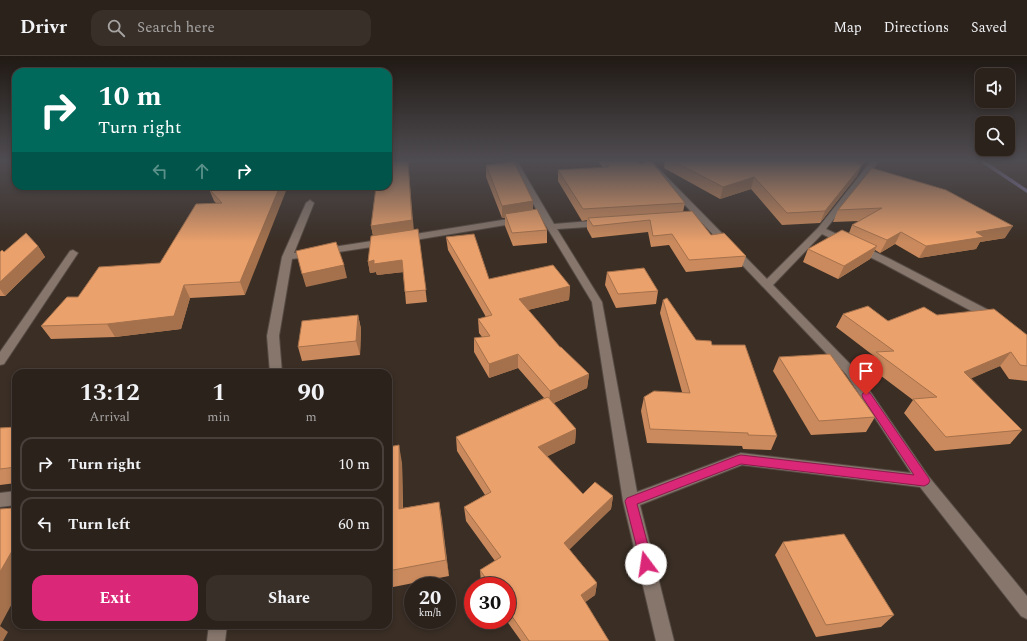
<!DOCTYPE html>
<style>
body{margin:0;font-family:Spectral,serif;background:#382f29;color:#f1f3f6;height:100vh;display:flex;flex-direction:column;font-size:15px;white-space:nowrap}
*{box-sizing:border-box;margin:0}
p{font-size:13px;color:#a6a4a3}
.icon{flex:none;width:22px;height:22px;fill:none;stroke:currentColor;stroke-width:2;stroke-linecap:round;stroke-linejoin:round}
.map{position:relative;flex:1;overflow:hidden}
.sheet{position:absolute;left:12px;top:313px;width:380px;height:260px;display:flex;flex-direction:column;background:#2c221c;border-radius:12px;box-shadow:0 2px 6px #0003,0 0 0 1px #483f3b}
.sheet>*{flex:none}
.banner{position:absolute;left:12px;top:12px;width:380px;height:122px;border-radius:12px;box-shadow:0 2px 6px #0003,0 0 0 1px #483f3b;background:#00695c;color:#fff;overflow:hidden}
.controls{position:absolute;left:975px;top:12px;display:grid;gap:8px}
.controls a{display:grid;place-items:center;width:40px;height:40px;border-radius:8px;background:#2c221c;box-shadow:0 2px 6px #0003,0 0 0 1px #483f3b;font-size:20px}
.speed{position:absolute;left:404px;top:521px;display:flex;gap:8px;font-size:20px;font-weight:700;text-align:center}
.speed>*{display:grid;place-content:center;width:52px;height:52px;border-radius:50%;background:#2c221c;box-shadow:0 2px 6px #0003,0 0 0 1px #483f3b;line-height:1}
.speed small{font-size:10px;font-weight:400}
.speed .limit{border:6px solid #d22;background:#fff;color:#111}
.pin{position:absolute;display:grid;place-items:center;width:34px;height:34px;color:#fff;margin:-41px -17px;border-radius:50% 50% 50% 0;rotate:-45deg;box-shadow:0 0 4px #0007}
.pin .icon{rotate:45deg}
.me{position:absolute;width:44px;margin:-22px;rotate:346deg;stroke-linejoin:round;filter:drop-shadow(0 0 3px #0008)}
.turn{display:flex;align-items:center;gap:14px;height:84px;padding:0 20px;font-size:18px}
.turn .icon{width:52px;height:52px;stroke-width:2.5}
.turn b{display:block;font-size:28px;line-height:34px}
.lanes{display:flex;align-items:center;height:38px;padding:0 20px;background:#0003;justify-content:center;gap:20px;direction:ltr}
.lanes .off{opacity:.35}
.eta{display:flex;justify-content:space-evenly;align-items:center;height:68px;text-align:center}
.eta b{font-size:24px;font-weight:700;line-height:28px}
.action{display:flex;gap:8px;margin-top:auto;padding:8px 20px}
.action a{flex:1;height:46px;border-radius:12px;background:#db2777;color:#fff;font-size:16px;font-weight:700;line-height:46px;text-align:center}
.action a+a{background:#382f29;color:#f1f3f6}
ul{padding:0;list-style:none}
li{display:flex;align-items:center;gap:12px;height:54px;margin:0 8px 6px;padding:0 12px;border:2px solid #483f3b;border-radius:12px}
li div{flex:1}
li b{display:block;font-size:15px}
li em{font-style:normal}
header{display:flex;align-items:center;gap:24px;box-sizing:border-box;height:56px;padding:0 20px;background:#2c221c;border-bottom:1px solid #483f3b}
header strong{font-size:19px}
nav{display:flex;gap:22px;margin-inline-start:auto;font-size:14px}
.search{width:280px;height:36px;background:#382f29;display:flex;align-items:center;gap:10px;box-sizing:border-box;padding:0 14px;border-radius:12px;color:#a6a4a3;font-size:15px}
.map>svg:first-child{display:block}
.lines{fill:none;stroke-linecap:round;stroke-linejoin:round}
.stream{fill:#8277a6;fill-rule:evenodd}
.minor-casing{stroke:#564b44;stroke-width:2}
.minor{fill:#86766c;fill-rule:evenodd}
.wall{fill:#ca8a5d}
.shaded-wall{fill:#a4714c}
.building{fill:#eba16c;stroke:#a4714c}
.route{fill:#db2777;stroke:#8e194d}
</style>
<header>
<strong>Drivr</strong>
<div class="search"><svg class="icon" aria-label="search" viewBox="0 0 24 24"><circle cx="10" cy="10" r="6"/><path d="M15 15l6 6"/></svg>Search here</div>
<nav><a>Map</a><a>Directions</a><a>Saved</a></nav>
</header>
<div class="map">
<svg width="1027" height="585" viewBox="0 0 1027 585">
<rect width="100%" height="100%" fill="#3a2e25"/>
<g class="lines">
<polygon class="stream" points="979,105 985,105 1027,133 1027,137"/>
<defs>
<g id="minor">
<polygon points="509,105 517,105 554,168 603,164 608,167 603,170 557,173 602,246 637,436 741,397 911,417 846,318 643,105 651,105 767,223 818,172 871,105 879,105 826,173 890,203 998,259 1000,262 998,265 990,265 882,207 822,178 773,229 854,312 929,421 1027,540 1027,563 1021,560 920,431 742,409 640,449 674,585 656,585 623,445 592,246 540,160"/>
<polygon points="310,144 314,147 294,197 385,183 390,186 385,189 292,203 279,280 282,317 270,317 267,280 282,201 306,147"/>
<polygon points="521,161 524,162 525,164 524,166 403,186 398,183 403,180"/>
<polygon points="73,194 78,197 4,308 0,309 0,296 70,195"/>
<polygon points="16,435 16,449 0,451 0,437"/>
<polygon points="209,569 227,569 225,585 207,585"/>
</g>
</defs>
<use href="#minor" class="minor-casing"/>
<use href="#minor" class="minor"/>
</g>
<g class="wall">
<polygon points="388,105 408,105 413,174 418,173 427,246 406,248 405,236 403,216 377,219 376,216 370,217 368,206 373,180 371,170 383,130"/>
<polygon points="598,105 637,105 640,108 685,147 683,156 711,179 746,200 742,211 686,216 669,189 651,191 648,176 592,182 587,173 587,164 582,165 558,125 558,114 603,112"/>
<polygon points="665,105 866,105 862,109 857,120 820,167 782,169 751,133 720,143 664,112"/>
<polygon points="486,109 533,145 533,153 547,174 547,187 513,190 505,170 505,162 502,162 486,121"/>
<polygon points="872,112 1005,182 980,186 976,193 919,202 895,188 880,197 875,194 870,203 838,223 803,206 808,193 849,177 852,169 859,165 833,166 838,154"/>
<polygon points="220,130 245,239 190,242 181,273 115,281 51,283 41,270 160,207 216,147 214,145 209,133"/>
<polygon points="446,181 489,223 570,230 569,244 528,254 560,291 589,318 587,332 554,347 576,373 575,387 547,400 583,438 613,440 611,453 569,493 597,527 595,539 585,546 609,585 521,585 506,564 507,564 507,530 483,530 481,527 480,514 495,505 466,465 464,451 485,439 457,395 456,381 544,342 518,312 489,322 474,296 474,282 482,281 479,277 478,263 486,261 448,194"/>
<polygon points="38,190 45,201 5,240 0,240 0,196 4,196"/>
<polygon points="607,216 658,235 656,248 616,252 605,229"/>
<polygon points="663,244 696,284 712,289 777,380 771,394 743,393 742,390 647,387 641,355 644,341 682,336 660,257"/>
<polygon points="843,258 888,265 937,259 1027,279 1027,325 1009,323 1000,310 971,322 1022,374 1010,388 935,395 904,357 913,344 868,310 874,300 836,271"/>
<polygon points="358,259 361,273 360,299 302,305 298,291"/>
<polygon points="779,301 875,361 866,376 811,379 773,315"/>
<polygon points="16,371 16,427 0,429 0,372"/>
<polygon points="388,391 402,407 403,452 439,446 449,520 388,532"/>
<polygon points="783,486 894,559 881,571 816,581 775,499"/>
</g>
<g class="shaded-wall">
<polygon points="408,105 414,176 374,183 371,170"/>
<polygon points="859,105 866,105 862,109 857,120 820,167 825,155 857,107"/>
<polygon points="754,121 751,133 720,143 723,131"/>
<polygon points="280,130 288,130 245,239 240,226"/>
<polygon points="533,145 533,157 505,158 505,162 502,162 502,150"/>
<polygon points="1013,170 1005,182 980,186 976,193 919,202 926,190 976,176"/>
<polygon points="901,176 895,188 880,197 887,184"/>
<polygon points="38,190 45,201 5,240 0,233 0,226"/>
<polygon points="877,190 870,203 838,223 844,210"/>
<polygon points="374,204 402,204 404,216 377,219 376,216 370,217 368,206"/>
<polygon points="344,209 347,222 306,231 302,218"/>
<polygon points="184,229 190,242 181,273 115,281 107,268"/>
<polygon points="570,230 569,244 519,256 519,243"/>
<polygon points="358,259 361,273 360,299 356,285"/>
<polygon points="1011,296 1000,310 954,330 964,316"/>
<polygon points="518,298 518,312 489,322 489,308"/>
<polygon points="589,318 587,332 549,349 550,335"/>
<polygon points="576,373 575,387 538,405 538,391"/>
<polygon points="399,389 402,407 403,469 399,453"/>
<polygon points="613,440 611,453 563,500 564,487"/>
<polygon points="439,446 442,463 449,520 446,504"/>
<polygon points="16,488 16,540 0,570 0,516"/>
<polygon points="597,527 595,539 579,551 581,539"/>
<polygon points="0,570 8,576 3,585 0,585"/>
</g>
<g class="building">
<polygon points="388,105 408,105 412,164 371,170 376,131 388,130"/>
<polygon points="606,105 637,105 640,108 651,105 685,147 583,153 558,114 608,111 606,110 609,110"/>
<polygon points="673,105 859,105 857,107 862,109 825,155 787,157 754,121 723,131"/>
<polygon points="514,106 533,145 502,150 486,109"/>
<polygon points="872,112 946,134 1013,170 976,176 984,181 926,190 901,176 887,184 852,169 882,152 838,154"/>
<polygon points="220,130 280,130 240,226 184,229 174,260 107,268 41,270 67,241 78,241 99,211 160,207 196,148 222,147 209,133"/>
<polygon points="537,153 547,174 512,177 505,158"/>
<polygon points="692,155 711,179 724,177 746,200 689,204 672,178 653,180 650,164 593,170 588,162"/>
<polygon points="418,173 426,234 405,236 402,204 374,208 374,204 368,206 371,180"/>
<polygon points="842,174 877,190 844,210 808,193"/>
<polygon points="26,177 38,190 0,226 0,196 2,194 4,196"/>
<polygon points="474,178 489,223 553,209 570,230 519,243 560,291 561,291 589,318 550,335 518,298 489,308 474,282 490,280 478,263 492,259 446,181"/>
<polygon points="336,186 344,209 302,218 296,195"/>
<polygon points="644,212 658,235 618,238 607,216"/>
<polygon points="667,242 696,284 711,285 712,289 745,289 777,380 748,379 748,377 650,373 644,341 654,335 690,337 663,244"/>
<polygon points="868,250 888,265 924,251 937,259 994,253 1027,279 1027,310 1020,309 1011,296 964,316 1022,374 946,381 913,343 937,341 876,296 894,295 843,258"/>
<polygon points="358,259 356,285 298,291 302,265"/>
<polygon points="830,298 875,361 819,365 779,301"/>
<polygon points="245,314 244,317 212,317"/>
<polygon points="110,316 109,317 91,317"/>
<polygon points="548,341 576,373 538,391 583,438 595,426 613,440 564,487 597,527 581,539 609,585 529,585 507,553 507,530 491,530 480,514 501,501 464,451 491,436 456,381"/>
<polygon points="16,371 16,411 0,413 0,372"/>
<polygon points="399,389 399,453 439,446 446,504 388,515 388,391"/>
<polygon points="13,452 11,455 16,455 16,488 0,516 0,453"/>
<polygon points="844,478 894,559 826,569 783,486"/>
</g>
<linearGradient id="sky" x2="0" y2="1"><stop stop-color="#201914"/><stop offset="0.56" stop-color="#4f4c51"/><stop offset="1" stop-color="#4f4c51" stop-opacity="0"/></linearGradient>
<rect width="1027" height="187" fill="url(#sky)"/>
<polygon class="route" points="866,336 870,337 928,421 930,425 928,428 924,430 741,408 637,448 653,508 651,512 646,514 642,512 625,445 627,442 737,400 741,399 914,419 863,342 862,339 863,337"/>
</svg>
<div class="controls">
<a><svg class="icon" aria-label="sound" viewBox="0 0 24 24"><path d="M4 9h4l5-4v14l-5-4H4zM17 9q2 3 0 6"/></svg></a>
<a><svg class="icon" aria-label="search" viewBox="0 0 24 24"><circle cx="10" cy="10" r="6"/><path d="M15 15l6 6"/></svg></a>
</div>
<div class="speed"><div>20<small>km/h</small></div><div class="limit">30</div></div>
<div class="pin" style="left:866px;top:339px;background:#d93025"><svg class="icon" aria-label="arrive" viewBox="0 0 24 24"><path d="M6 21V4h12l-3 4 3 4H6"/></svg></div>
<svg class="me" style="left:646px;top:508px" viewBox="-20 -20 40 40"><circle r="19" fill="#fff"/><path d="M0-13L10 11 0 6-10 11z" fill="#db2777"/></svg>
<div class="banner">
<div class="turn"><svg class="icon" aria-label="right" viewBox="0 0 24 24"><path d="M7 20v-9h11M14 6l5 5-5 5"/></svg><div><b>10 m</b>Turn right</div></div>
<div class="lanes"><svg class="icon off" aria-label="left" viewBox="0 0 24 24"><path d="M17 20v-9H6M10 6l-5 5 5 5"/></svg><svg class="icon off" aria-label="ahead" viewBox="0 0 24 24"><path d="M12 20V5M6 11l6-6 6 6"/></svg><svg class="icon" aria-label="right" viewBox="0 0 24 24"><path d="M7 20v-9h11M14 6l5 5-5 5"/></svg></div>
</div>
<section class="sheet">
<div class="eta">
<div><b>13:12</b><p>Arrival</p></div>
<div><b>1</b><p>min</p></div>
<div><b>90</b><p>m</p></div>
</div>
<ul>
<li><svg class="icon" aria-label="right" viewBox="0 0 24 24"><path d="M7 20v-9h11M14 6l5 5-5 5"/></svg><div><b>Turn right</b></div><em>10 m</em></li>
<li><svg class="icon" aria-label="left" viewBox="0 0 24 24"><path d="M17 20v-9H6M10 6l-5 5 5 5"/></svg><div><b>Turn left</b></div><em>60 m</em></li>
</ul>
<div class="action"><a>Exit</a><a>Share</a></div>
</section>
</div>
